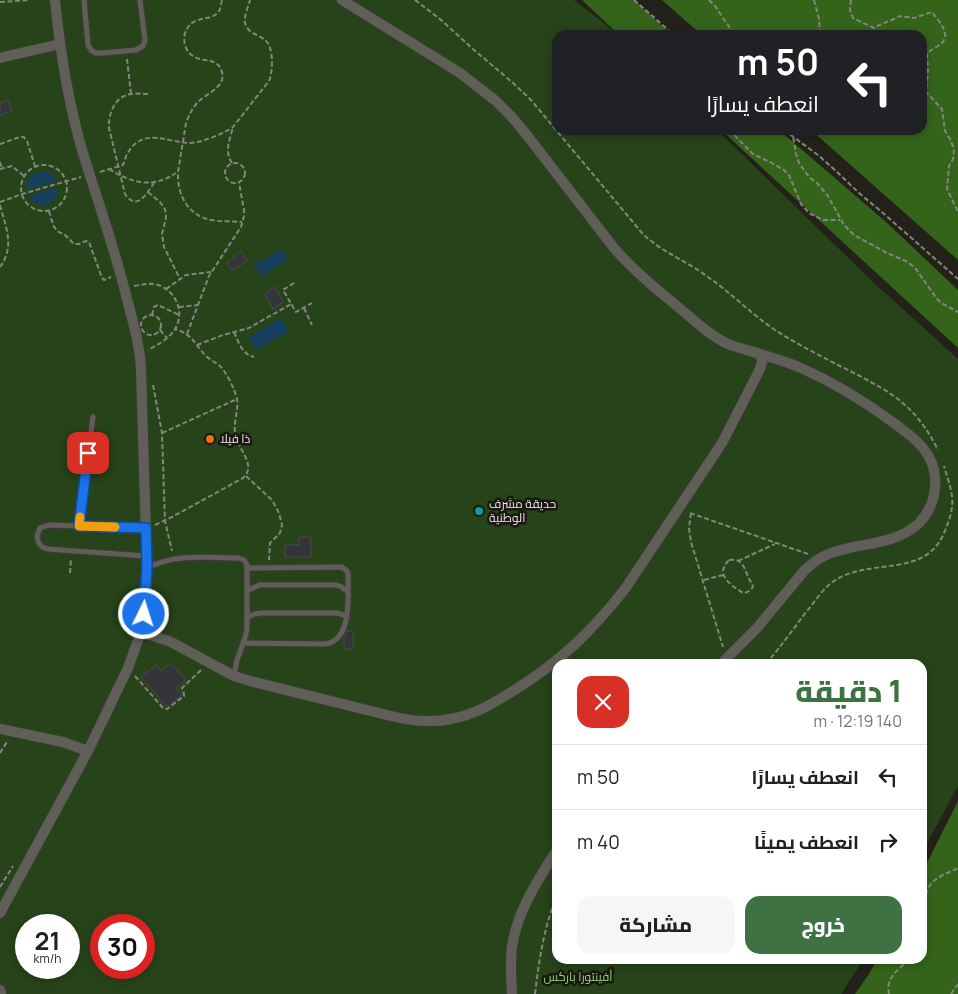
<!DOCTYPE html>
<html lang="ar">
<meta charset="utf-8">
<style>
body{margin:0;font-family:Manrope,Cairo,sans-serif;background:#f6f6f6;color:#202124;direction:rtl;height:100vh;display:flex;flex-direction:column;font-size:19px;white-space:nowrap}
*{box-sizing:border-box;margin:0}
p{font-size:16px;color:#757577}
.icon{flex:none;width:28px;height:28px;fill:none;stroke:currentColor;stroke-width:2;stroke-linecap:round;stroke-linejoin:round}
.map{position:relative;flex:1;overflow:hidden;direction:ltr}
.panel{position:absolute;left:552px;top:659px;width:375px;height:305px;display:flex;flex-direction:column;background:#fff;border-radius:15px;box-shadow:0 2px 8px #0003;direction:rtl}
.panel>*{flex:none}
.hud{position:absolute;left:552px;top:30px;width:375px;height:105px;border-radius:15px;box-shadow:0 2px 8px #0003;direction:rtl;background:#202124;color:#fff;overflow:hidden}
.speed{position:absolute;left:15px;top:914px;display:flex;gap:10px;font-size:25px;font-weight:700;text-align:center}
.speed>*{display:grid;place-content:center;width:65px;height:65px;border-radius:50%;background:#fff;box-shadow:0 2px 8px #0003;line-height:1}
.speed small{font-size:12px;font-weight:400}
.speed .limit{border:8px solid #d22;background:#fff;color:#111}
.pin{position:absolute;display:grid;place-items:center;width:42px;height:42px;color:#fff;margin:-21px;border-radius:10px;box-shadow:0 2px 8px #0006}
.me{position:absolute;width:55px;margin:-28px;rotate:4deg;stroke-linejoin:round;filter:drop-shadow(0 0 4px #0008)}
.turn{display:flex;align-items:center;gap:18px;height:105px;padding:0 25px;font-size:22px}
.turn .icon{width:65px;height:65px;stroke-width:2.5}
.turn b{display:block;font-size:35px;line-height:42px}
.round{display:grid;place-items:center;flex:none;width:52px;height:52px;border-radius:15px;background:#f6f6f6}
.head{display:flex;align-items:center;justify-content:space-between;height:85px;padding:0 25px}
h1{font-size:30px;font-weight:800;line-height:38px;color:#3f7243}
.cta{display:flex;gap:10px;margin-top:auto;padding:10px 25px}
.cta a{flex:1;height:58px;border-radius:15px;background:#3f7243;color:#fff;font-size:20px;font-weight:800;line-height:58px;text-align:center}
.cta a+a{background:#f6f6f6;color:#202124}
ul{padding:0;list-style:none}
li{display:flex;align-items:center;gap:15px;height:65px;padding:0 25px;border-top:1px solid #e0e0e0}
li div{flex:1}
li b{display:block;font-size:19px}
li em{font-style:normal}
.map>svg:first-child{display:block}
.green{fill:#27431a;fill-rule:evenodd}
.forest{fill:#34641a}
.water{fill:#173f5e}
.building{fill:#35343b;stroke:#4a4951}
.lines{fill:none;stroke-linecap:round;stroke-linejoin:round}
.lane-casing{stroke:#3c3b36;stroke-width:8}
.street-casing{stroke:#3c3b36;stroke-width:12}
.path{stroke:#85847e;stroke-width:2;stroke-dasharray:5 2.5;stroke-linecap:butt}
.lane{stroke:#605f57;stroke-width:5}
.street{stroke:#605f57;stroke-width:10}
.route-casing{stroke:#114b97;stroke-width:12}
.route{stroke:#1a73e8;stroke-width:9}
.slow{stroke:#f59e0b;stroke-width:9}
.food-dot{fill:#e8710a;stroke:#191811;stroke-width:2}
.culture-dot{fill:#0f9aa8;stroke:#191811;stroke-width:2}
.labels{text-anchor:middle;stroke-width:5;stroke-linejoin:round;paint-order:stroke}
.poi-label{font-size:12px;fill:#e8e7e2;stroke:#191811;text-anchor:start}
.park-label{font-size:12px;fill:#94d776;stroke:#191811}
</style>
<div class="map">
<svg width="958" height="994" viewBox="0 0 958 994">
<rect width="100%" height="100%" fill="#23211a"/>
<path class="green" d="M0 0H574L595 16 618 35H558V130H717L873 282 958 359V786L923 851 922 664H558V959H864L841 994H0ZM26 925H69V968H26ZM101 925H144V968H101Z"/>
<g class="forest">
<polygon points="582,0 634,0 672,35 619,35"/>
<polygon points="662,0 958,0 958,260 811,130 922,130 922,35 702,35"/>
<polygon points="721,130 779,130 886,222 958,290 958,348"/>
<polygon points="958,801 958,994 855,994 869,974 877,959 922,959 923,871"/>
</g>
<g class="water">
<path d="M44 171 52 174 57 181 26 190C26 179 32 172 44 171Z"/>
<path d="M58 187C58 205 39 212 28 196Z"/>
<polygon points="282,249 288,260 261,276 254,265"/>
<polygon points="281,318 289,331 256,350 249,337"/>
</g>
<g class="building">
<polygon points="8,100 12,111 0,115 0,103"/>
<polygon points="241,251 247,261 232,270 227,263 235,258 234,256"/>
<polygon points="275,287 283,302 273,309 264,294"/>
<polygon points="299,537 311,537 311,557 285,557 285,545 299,545"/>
<polygon points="347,631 353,631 353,649 344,649 344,637"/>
<polygon points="171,663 186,680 176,688 182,695 167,707 141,677 156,665 161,671"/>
</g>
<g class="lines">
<defs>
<g id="lane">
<polyline points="84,0 88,45 92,51 96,53 103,53 136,50 143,46 145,40 140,0"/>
<polyline points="79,526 93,417"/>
<path d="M145 528 49 525 40 528 37 536C38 543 40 547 47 549L146 556"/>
<path d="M147 568C177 553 205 558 238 558L244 560 247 565V629L245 638 237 660 234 676"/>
<polyline points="248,590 260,585 336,585 342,587 348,592"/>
<polyline points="247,617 255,614 262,613 337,613 347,616"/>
<path d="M243 643 324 644C353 642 348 593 348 573L347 571 342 567 248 568"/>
</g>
<g id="street">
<path d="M342 0 460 73 496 101 512 117 526 134 614 248C633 270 655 288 677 306 694 320 710 336 730 345 753 352 776 358 799 367 833 382 864 401 894 423 904 431 915 438 923 448 941 470 939 503 918 524 894 547 851 542 822 557 815 561 809 566 804 571L757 628 721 664"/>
<polyline points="0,58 60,44"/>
<path d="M141 632 171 642 234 676 250 681 391 716C411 721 431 723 451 719 474 715 494 703 513 691 560 662 591 632 625 589L722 443 738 412 760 369 762 362 761 354"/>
<polyline points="0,729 63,742 88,751"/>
<path d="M0 913 88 751 128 668 141 632 144 614 147 568 141 370C140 345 133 322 127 299 115 249 97 199 82 150 68 101 60 51 55 0"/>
<polyline points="0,990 1,994"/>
<path d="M512 994C511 978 510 963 512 947 517 910 539 879 558 848"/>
</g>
</defs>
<use href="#lane" class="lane-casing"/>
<use href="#street" class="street-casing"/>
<g class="path">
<path d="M222 0C221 3 221 8 219 11 212 23 192 13 185 33 184 38 184 43 186 48 195 67 217 53 222 72 226 88 206 93 197 103 192 109 189 115 186 123L178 172C177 194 187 215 211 220 221 222 232 221 242 222"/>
<path d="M415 0 440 19 474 50 512 82 531 100 642 233C661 252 687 261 708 277 734 295 756 319 783 335 808 350 834 363 860 376 876 385 892 393 905 405 919 417 930 434 938 450"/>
<polyline points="634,0 674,35"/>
<polyline points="709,0 715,6 732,31 743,35"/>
<polyline points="814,0 819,19 820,35"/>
<path d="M851 0 850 10 853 18 874 28C882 23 891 21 900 16L914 18 932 12C938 21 952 33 941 44 937 47 931 50 927 53L928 71 926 92 942 109 945 131 950 139 954 149 953 159 949 166 947 189 958 212"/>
<polyline points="0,2 30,0"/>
<polyline points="127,59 131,94"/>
<path d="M148 94C142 94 136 93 131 94 115 96 108 114 109 128L125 194C137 212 147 193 154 183"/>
<polyline points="729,130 753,154 772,163 784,170 789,175 801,204 809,213 823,220 840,220"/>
<polyline points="784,130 818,155 836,171 859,193 883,213 958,279"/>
<polyline points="792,130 796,154 799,163 809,177 817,183 828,196 844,225 854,235 887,253 908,262 916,269 937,299 943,304 958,312"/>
<polyline points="0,144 20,137 24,137 27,141 35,166"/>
<polyline points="0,162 2,168"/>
<circle cx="235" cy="173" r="10"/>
<path d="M232 163C224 152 230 139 233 127"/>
<circle cx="44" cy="188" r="23"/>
<polyline points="0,169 12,166 24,176"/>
<path d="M109 169C132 183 152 189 176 173"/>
<path d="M100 172 123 165C125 160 126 155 129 151 144 127 169 143 190 143 201 143 225 133 233 127L269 81C273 72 274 46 265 40 258 34 248 34 245 23 244 16 248 7 250 0"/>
<polyline points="148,192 160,202 165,209 166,218 162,234 164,247 180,279"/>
<polyline points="0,202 22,194 81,177"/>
<path d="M0 205C6 228 15 246 0 267"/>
<polyline points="49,211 53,225 57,231 65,235 74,244 79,244 86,241 89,242 102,278 104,280 111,277"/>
<polyline points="294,283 283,290 296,312 312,303"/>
<path d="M134 286C141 285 147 283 154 284 176 288 187 314 173 332 167 340 157 345 148 350"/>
<polyline points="166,289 186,275 211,272"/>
<polyline points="179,307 198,305"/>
<polyline points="304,308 312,325"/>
<circle cx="151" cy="325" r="10"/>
<polyline points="152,315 154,307 158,305 179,315"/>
<polyline points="160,330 167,338"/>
<path d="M234 332C239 343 242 354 254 357"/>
<polyline points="187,334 209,276 241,227 244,216 244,210 239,183"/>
<polyline points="197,345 223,335 249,328 291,304"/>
<polyline points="153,385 162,433 165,521 172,551"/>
<polyline points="162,433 237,399"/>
<polyline points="246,476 272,500 279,513 282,525 280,533 270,543 269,560"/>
<polyline points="690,513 808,554"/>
<polyline points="691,513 689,528 691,542 723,647"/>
<path d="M155 525 172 517 243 478C257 466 239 450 236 437 232 424 239 411 237 399 235 390 226 371 219 365 215 362 210 360 206 356 194 344 194 335 175 329"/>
<path d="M729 560C741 558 743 565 747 574 748 578 751 582 753 586 752 590 747 593 743 593 731 585 714 575 729 560Z"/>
<polyline points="738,561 775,544"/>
<polyline points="70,573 71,558"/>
<polyline points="704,580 723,575"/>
<path d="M766 664C780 647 793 630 806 612 815 602 822 589 834 581 869 557 925 579 944 533 957 503 953 496 944 466"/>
<polyline points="135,676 163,708 167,709 184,696 184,694 182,688 202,669"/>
<polyline points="0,753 8,740"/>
<polyline points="0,887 13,866"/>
<path d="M922 909C925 902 925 895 928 889 932 878 948 873 958 868"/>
<path d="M535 994C539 960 544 926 558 893"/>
<path d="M889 994C885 977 899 970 909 959"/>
<polyline points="951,994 958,984"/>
</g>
<use href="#lane" class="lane"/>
<use href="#street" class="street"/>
</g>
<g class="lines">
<defs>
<polyline id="route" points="88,453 79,526 146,528 147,568 144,614"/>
</defs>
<use href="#route" class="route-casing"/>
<use href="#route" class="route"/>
<polyline class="slow" points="80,517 79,526 115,527"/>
</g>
<circle class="food-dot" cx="210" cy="439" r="5"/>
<circle class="culture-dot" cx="479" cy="511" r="5"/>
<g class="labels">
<g class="poi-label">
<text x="220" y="443">ذا فيلا</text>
<text x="489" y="508">حديقة مشرف<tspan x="489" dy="14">الوطنية</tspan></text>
</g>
<g class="park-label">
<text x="578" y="981">أفينتورا باركس</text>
</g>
</g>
</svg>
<div class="speed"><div>21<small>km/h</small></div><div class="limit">30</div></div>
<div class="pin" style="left:88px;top:453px;background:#d93025"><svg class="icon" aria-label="arrive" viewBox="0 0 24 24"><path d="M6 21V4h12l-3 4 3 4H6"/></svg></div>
<svg class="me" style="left:144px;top:614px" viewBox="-20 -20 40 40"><circle r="17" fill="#1a73e8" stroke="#fff" stroke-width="3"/><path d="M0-11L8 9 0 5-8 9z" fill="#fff"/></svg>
<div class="hud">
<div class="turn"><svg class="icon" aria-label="left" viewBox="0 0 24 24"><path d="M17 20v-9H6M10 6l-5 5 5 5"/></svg><div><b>50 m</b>انعطف يسارًا</div></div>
</div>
<section class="panel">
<div class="head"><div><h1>1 دقيقة</h1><p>140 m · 12:19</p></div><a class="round" style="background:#d93025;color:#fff"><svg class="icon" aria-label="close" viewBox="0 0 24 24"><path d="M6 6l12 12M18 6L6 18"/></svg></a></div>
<ul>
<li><svg class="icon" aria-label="left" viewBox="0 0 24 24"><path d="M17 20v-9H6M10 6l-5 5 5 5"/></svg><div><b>انعطف يسارًا</b></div><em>50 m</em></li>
<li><svg class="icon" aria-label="right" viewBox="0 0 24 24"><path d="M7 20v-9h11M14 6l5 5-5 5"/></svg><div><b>انعطف يمينًا</b></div><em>40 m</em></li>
</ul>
<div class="cta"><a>خروج</a><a>مشاركة</a></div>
</section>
</div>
